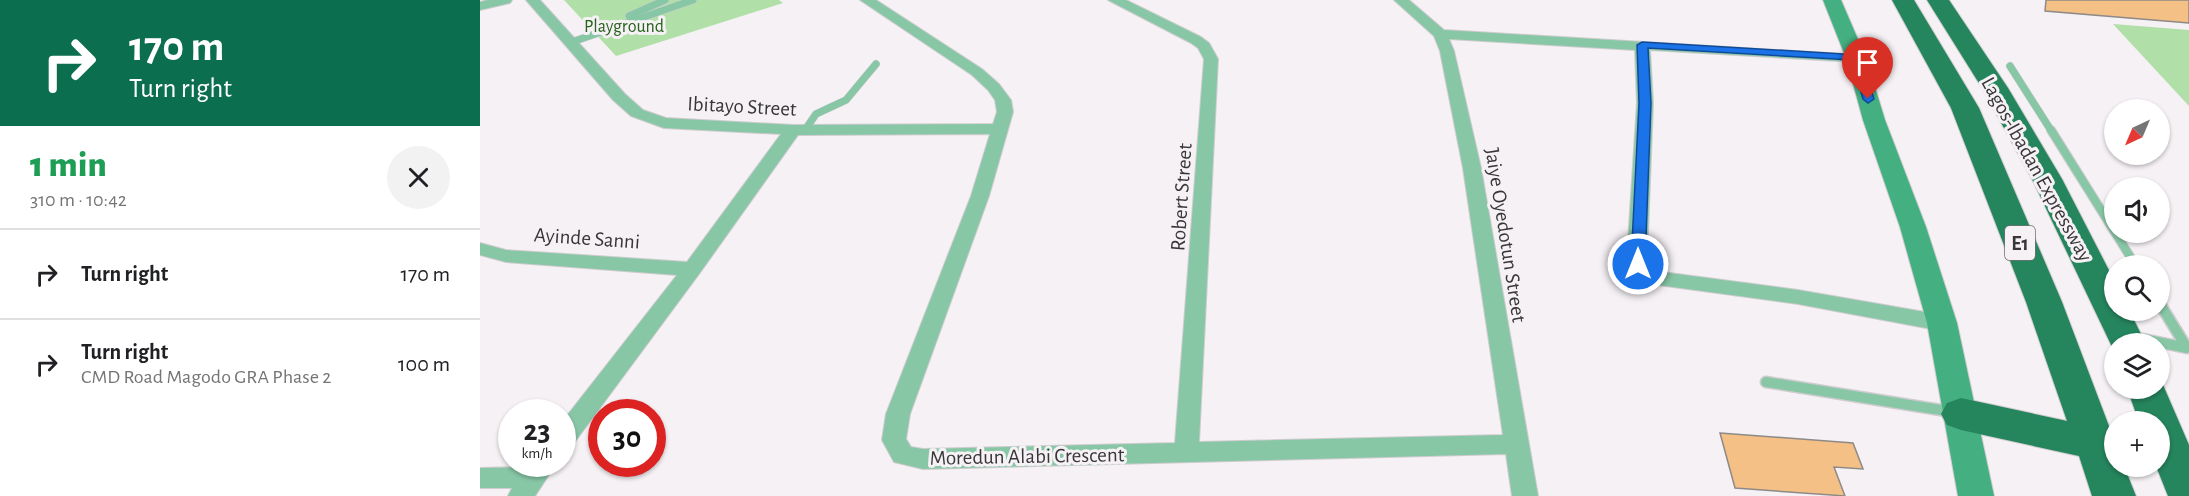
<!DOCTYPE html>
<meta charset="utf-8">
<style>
body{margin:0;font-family:"Alegreya Sans",sans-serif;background:#f2f2f2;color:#202124;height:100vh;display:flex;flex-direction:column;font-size:22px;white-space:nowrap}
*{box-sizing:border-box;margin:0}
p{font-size:20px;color:#757577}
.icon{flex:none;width:33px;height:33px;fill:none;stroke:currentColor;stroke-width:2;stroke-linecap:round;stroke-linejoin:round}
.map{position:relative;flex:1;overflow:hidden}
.details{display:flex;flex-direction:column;background:#fff;width:480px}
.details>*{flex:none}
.banner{background:#0b6e4f;color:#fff;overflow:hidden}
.needle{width:39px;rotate:224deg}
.controls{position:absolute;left:1624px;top:99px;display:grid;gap:12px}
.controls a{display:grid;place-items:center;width:66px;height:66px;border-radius:50%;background:#fff;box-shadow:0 2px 4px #0004;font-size:30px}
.speed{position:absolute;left:18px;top:399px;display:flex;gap:12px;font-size:30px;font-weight:700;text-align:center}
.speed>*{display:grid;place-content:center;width:78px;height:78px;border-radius:50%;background:#fff;box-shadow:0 2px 4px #0004;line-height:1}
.speed small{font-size:15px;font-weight:400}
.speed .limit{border:9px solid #d22;background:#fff;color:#111}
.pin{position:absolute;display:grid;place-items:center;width:51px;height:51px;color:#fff;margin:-62px -26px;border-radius:50% 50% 50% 0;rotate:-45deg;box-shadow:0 0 6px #0007}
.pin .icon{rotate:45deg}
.me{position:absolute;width:66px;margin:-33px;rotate:0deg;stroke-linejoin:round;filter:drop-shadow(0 0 4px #0008)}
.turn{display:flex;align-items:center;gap:21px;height:126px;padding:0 30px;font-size:27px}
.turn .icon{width:78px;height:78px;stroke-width:2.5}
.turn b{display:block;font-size:42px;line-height:51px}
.round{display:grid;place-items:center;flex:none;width:63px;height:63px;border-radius:32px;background:#f2f2f2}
.head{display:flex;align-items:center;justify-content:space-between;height:102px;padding:0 30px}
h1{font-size:36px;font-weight:800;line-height:45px;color:#1e9e55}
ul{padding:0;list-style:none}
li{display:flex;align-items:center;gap:18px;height:90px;padding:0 30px;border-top:2px solid #e0e0e0}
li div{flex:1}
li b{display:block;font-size:22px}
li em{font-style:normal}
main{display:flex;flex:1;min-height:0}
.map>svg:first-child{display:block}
.green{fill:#b0dfa8}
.building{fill:#f5c086;stroke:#8d8a87;stroke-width:1.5}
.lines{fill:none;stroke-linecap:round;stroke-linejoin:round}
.lane-far2-casing{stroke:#cfcccf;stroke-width:8}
.lane-far1-casing{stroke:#cfcccf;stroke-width:10}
.lane-casing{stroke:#cfcccf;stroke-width:13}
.street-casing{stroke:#cfcccf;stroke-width:2}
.secondary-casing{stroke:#cfcccf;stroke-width:2}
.highway-casing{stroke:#cfcccf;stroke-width:2}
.lane-far2{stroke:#87c7a6;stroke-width:7}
.lane-far1{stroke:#87c7a6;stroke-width:8}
.lane{stroke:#87c7a6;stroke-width:10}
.street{fill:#87c7a6;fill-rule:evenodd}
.secondary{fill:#44b081;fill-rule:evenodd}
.highway{fill:#25855d;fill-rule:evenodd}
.route{fill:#1a73e8;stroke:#114b97;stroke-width:1.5}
.labels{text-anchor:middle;stroke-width:6;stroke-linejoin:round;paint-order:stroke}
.far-park-label{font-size:18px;fill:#26621c;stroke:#f5f1f5}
.shield{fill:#f5f1f5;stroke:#716f71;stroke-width:1.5}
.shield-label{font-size:20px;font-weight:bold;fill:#383738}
.street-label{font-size:21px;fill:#383738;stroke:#f5f1f5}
</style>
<main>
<section class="details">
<div class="banner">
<div class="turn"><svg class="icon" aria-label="right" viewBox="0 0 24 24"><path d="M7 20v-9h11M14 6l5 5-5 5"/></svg><div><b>170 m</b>Turn right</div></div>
</div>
<div class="head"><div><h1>1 min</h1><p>310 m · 10:42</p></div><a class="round"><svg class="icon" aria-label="close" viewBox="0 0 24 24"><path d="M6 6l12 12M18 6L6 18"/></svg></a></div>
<ul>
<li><svg class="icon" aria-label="right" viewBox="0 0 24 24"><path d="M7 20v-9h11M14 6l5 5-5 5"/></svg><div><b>Turn right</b></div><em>170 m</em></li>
<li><svg class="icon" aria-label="right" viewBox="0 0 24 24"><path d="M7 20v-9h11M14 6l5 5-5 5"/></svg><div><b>Turn right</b><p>CMD Road Magodo GRA Phase 2</p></div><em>100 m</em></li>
</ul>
</section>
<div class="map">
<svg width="1709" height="496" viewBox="0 0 1709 496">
<rect width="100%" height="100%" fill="#f5f1f5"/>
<g class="green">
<polygon points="84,0 299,0 303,3 136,56"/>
<polygon points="1633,24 1709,30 1709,106"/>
</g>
<g class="building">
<polygon points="1566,0 1709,0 1709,23 1565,11"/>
<polygon points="1240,433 1373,443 1383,469 1354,467 1365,496 1255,488"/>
</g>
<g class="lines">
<defs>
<g id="lane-far2">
<polyline points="149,16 185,0"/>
<polyline points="92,42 213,0"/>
<polyline points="1530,66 1572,132"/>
<polyline points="325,130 336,114 366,100 396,64"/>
</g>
<polyline id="lane-far1" points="1571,130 1656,266"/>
<g id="lane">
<polyline points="1653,337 1707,348 1680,304"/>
<polyline points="1286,382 1473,412"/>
</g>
<g id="street">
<polygon points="8,0 32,0 30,3 0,10 0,2"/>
<polygon points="46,0 60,0 145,94 163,110 186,118 313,125 513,124 517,112 515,100 508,90 492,75 380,0 396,0 502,69 519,84 531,100 533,112 509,196 430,414 426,439 431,447 443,449 695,443 724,59 718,48 711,43 628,0 646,0 721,37 729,43 738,59 719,442 1023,435 983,168 960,51 954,36 914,0 929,0 964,30 1381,55 1383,58 1376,62 1170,50 1173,103 1167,258 1170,266 1182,272 1318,290 1462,315 1470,318 1473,323 1470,328 1462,331 1318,304 1178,285 1154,275 1147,258 1157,103 1155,50 969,39 974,51 1001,168 1058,496 1032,496 1026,454 443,469 414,462 402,440 406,414 491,196 510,134 318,135 219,274 91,447 82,450 82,422 197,275 26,262 0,255 0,243 26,250 207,262 301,134 184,128 151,116 133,100"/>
<polygon points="50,464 76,464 55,496 28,496 32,488 0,488 0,468 48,467"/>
</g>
<polygon id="secondary" points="1343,0 1361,0 1386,58 1405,120 1446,227 1477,323 1514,496 1478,496 1447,323 1420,227 1383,120 1366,58"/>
<g id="highway">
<polygon points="1412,0 1434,0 1499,108 1582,302 1635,442 1635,466 1644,466 1656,496 1612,496 1599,456 1481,430 1467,425 1461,414 1467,403 1481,398 1587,421 1546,302 1471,108"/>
<polygon points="1447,0 1469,0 1528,88 1582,179 1635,282 1635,310 1649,310 1666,344 1635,344 1635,353 1552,179 1502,88"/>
<polygon points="1680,378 1709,445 1709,496 1688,496 1676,466 1680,466 1680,422 1659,422 1647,388 1680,388"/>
</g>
</defs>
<use href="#lane-far2" class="lane-far2-casing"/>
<use href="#lane-far1" class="lane-far1-casing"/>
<use href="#lane" class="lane-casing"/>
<use href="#street" class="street-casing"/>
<use href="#secondary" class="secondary-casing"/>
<use href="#highway" class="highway-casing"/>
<use href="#lane-far2" class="lane-far2"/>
<use href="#lane-far1" class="lane-far1"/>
<use href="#lane" class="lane"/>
<use href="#street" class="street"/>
<use href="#secondary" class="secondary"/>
<use href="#highway" class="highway"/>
</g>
<polygon class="route" points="1162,42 1380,55 1394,99 1388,103 1383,99 1372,60 1168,48 1171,103 1165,264 1158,269 1151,264 1159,103 1157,45"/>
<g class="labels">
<g class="far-park-label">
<text x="144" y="32">Playground</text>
</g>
<rect class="shield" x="1525" y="226" width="30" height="34" rx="4.5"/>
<g class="shield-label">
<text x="1540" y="250">E1</text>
</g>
<g class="street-label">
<text transform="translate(262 106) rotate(3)" y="7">Ibitayo Street</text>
<text transform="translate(1557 169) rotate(61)" y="7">Lagos-Ibadan Expressway</text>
<text transform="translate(701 197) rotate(-86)" y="7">Robert Street</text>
<text transform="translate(1026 235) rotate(81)" y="7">Jaiye Oyedotun Street</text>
<text transform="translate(107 238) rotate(4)" y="7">Ayinde Sanni</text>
<text transform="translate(547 456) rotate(-1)" y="7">Moredun Alabi Crescent</text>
</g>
</g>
</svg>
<div class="controls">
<a><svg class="needle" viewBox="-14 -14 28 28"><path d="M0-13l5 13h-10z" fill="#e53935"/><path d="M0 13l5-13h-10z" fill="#757577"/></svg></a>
<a><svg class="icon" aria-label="sound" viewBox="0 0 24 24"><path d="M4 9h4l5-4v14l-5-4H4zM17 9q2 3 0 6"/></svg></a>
<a><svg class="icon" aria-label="search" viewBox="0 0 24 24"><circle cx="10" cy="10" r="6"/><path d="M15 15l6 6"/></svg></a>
<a><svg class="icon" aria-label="layers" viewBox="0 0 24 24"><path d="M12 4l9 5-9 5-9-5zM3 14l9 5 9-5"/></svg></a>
<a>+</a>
</div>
<div class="speed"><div>23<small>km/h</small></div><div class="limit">30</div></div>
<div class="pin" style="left:1388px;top:99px;background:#d93025"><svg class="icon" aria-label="arrive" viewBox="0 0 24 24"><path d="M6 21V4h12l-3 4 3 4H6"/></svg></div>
<svg class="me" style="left:1158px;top:264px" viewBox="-20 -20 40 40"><circle r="17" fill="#1a73e8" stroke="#fff" stroke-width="3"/><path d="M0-11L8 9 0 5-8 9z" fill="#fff"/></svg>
</div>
</main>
